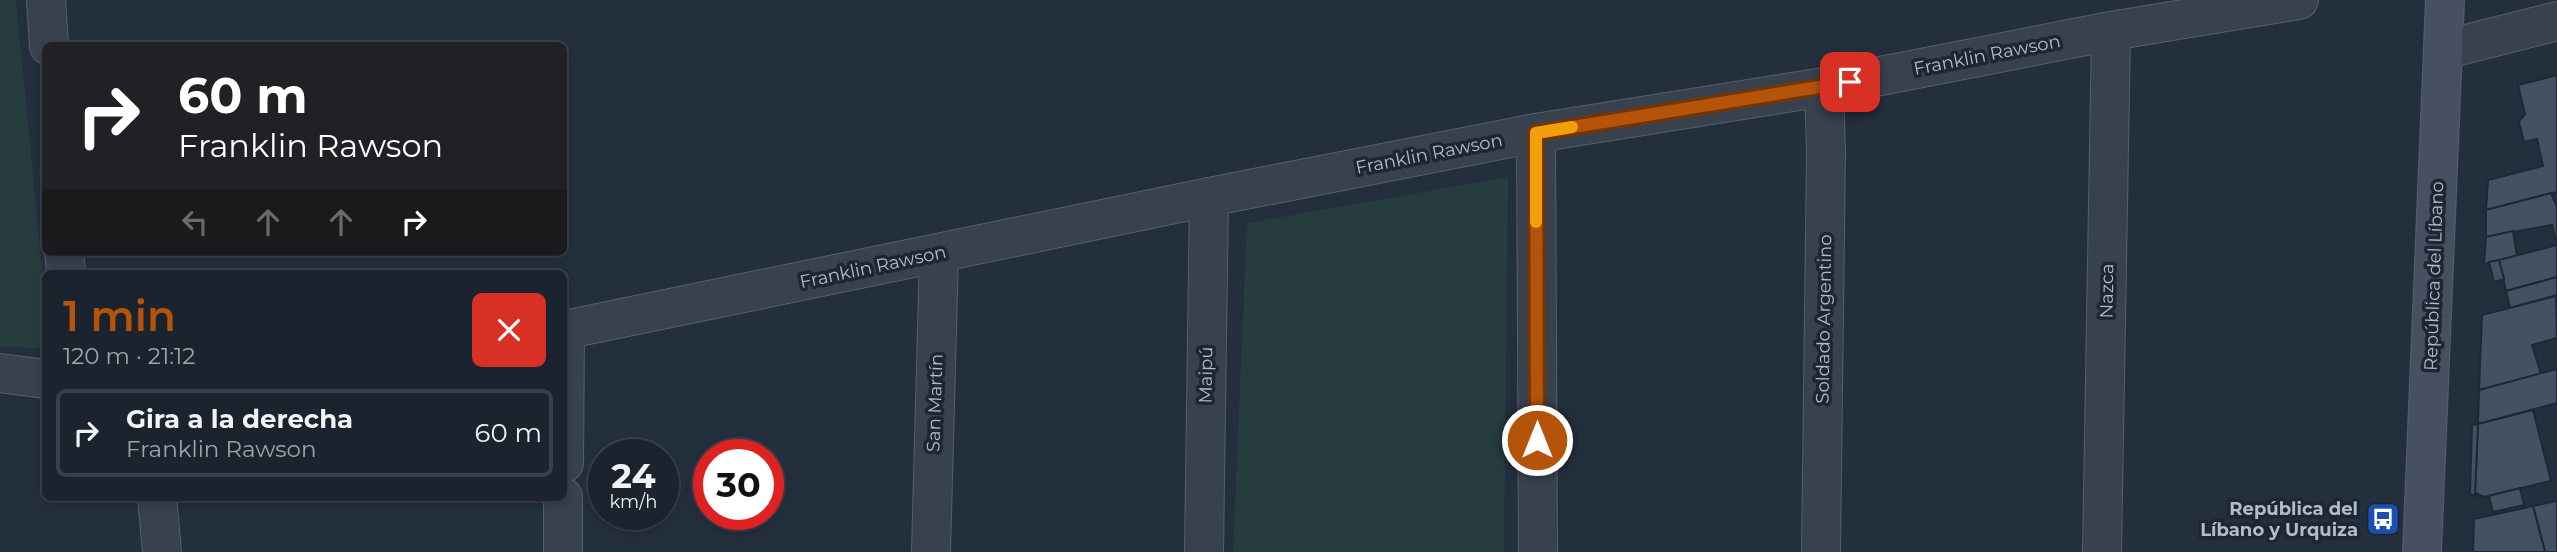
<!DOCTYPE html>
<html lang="es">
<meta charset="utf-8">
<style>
body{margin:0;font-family:Montserrat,sans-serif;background:#242b36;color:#f1f3f6;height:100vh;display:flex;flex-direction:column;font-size:26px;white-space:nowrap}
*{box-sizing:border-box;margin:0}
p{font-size:23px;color:#a0a4aa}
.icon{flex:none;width:38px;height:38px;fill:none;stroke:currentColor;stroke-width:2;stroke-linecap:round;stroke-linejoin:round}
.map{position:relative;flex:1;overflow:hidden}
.sheet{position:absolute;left:42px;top:270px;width:525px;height:231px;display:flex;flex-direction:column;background:#1b232e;border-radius:10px;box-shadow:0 4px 10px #0003,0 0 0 2px #39404a}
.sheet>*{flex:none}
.top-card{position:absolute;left:42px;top:42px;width:525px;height:214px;border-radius:10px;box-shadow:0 4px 10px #0003,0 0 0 2px #39404a;background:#202124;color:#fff;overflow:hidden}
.speed{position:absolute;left:588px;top:439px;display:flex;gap:14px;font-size:35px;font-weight:700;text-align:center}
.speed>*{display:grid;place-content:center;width:91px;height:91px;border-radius:50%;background:#1b232e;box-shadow:0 4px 10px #0003,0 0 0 2px #39404a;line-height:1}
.speed small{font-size:18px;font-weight:400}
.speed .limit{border:10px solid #d22;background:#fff;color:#111}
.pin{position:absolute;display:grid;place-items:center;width:60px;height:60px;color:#fff;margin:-30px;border-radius:14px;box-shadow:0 4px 10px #0006}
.me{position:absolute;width:77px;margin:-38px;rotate:0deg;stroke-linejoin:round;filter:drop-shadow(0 0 5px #0008)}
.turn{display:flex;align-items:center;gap:24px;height:147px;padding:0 21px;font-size:32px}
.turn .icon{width:91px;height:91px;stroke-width:2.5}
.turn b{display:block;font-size:49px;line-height:60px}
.lanes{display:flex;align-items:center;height:66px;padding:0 21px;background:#0003;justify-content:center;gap:35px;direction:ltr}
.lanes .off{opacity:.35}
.round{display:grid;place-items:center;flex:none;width:74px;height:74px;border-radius:10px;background:#242b36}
.overview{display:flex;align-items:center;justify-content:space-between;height:119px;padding:0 21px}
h1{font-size:42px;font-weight:600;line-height:52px;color:#b45309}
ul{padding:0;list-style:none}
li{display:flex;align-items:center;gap:21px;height:88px;margin:0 14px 10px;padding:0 7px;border:4px solid #39404a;border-radius:10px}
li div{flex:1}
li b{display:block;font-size:26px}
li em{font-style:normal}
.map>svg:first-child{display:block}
.green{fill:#263c3f}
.building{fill:#455162;stroke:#1f2835;stroke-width:2}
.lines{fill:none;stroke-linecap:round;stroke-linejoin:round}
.minor-casing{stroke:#565f6c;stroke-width:40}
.secondary-casing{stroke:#565f6c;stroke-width:40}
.minor{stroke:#38414e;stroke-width:38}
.secondary{stroke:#465061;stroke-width:38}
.route-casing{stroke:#753606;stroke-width:18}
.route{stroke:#b45309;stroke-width:12}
.slow{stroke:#f59e0b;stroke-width:12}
.labels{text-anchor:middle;stroke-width:7;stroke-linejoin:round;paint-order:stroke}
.street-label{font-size:18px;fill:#b4bcc9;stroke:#1d2633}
.poi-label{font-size:18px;font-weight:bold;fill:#b4bcc9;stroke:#1d2633;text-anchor:end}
</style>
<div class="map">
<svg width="2557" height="552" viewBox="0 0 2557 552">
<rect width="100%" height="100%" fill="#242f3e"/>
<g class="green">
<polygon points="0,0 16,0 45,301 45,348 0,347"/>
<polygon points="1508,177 1504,552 1233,552 1247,223"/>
</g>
<g class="building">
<polygon points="2557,75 2557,192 2486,210 2488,180 2543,166 2537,139 2524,142 2519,122 2525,114 2518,85"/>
<polygon points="2551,193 2557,207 2557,245 2552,225 2486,237 2486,210"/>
<polygon points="2513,231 2517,256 2484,264 2486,237"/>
<polygon points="2557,245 2557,277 2506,291 2499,260"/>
<polygon points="2499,260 2504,279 2494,282 2489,262"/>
<polygon points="2557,277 2557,295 2510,308 2506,291"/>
<polygon points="2556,296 2557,338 2532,345 2541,374 2479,390 2482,315"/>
<polygon points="2557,369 2557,403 2478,424 2479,390"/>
<polygon points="2533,410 2551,481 2484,497 2475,493 2478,424"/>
<polygon points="2478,424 2475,493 2484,497 2481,497 2470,494 2472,425"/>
<polygon points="2520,488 2524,505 2493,512 2489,496"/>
<polygon points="2557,501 2557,552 2545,552 2533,506"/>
<polygon points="2533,506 2545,552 2473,552 2474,519"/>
</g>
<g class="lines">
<defs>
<g id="minor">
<polyline points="46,0 49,46"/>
<polyline points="2443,50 2557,21"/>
<polyline points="1536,133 1538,552"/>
<polyline points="64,252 66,273"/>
<polyline points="564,330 1209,197 1536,133 1824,87 2111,31 2299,0"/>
<polyline points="0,373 46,379"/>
<polyline points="564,463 565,330"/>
<polyline points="157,497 162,552"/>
<polyline points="563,552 563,497"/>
<polyline points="931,552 939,254"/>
<polyline points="1204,552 1209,197"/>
<polyline points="1821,552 1826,152 1824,87"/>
<polyline points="2102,552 2111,31"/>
</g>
<polyline id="secondary" points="2422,552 2445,0"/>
</defs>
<use href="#minor" class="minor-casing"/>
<use href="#secondary" class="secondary-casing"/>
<use href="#minor" class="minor"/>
<use href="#secondary" class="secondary"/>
</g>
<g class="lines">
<defs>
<polyline id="route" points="1537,440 1536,133 1850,82"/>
</defs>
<use href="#route" class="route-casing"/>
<use href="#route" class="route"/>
<polyline class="slow" points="1536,222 1536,133 1572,127"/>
</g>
<defs>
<symbol id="bus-square" viewBox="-11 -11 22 22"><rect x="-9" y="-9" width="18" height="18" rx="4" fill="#1a4fb4" stroke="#1d2633"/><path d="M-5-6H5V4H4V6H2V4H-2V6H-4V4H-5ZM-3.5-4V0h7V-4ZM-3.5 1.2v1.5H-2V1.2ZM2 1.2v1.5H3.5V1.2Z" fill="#fff"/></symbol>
</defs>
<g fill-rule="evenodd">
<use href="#bus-square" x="2364" y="500" width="38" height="38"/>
</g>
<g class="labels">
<g class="street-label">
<text transform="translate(1987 55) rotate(-11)" y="6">Franklin Rawson</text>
<text transform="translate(1429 154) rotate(-11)" y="6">Franklin Rawson</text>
<text transform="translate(873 267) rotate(-12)" y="6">Franklin Rawson</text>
<text transform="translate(2434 276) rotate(-88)" y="6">República del Líbano</text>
<text transform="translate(2107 291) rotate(-89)" y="6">Nazca</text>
<text transform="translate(1824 319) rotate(-89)" y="6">Soldado Argentino</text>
<text transform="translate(1206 375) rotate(-89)" y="6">Maipú</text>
<text transform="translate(935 403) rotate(-88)" y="6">San Martín</text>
</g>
<g class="poi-label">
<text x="2358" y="515">República del<tspan x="2358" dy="21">Líbano y Urquiza</tspan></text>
</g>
</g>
</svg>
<div class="speed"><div>24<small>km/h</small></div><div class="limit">30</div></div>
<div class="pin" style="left:1850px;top:82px;background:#d93025"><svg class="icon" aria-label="arrive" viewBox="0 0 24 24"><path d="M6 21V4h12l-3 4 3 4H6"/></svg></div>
<svg class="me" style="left:1537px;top:440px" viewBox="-20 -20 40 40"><circle r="17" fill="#b45309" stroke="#fff" stroke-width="3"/><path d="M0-11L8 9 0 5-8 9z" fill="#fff"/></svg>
<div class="top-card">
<div class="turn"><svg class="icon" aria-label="right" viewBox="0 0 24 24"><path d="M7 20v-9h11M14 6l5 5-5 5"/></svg><div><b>60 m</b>Franklin Rawson</div></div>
<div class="lanes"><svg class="icon off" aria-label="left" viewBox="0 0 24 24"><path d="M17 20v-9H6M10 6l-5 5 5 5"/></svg><svg class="icon off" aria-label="ahead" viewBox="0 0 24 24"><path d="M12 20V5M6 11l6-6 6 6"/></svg><svg class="icon off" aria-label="ahead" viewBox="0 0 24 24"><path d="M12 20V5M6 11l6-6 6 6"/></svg><svg class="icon" aria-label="right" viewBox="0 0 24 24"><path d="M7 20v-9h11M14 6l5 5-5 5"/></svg></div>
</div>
<section class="sheet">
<div class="overview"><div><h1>1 min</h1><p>120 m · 21:12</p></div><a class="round" style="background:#d93025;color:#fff"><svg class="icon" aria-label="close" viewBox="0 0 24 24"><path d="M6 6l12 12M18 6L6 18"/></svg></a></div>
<ul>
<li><svg class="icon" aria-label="right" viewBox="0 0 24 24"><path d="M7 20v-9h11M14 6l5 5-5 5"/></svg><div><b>Gira a la derecha</b><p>Franklin Rawson</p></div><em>60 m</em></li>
</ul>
</section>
</div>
